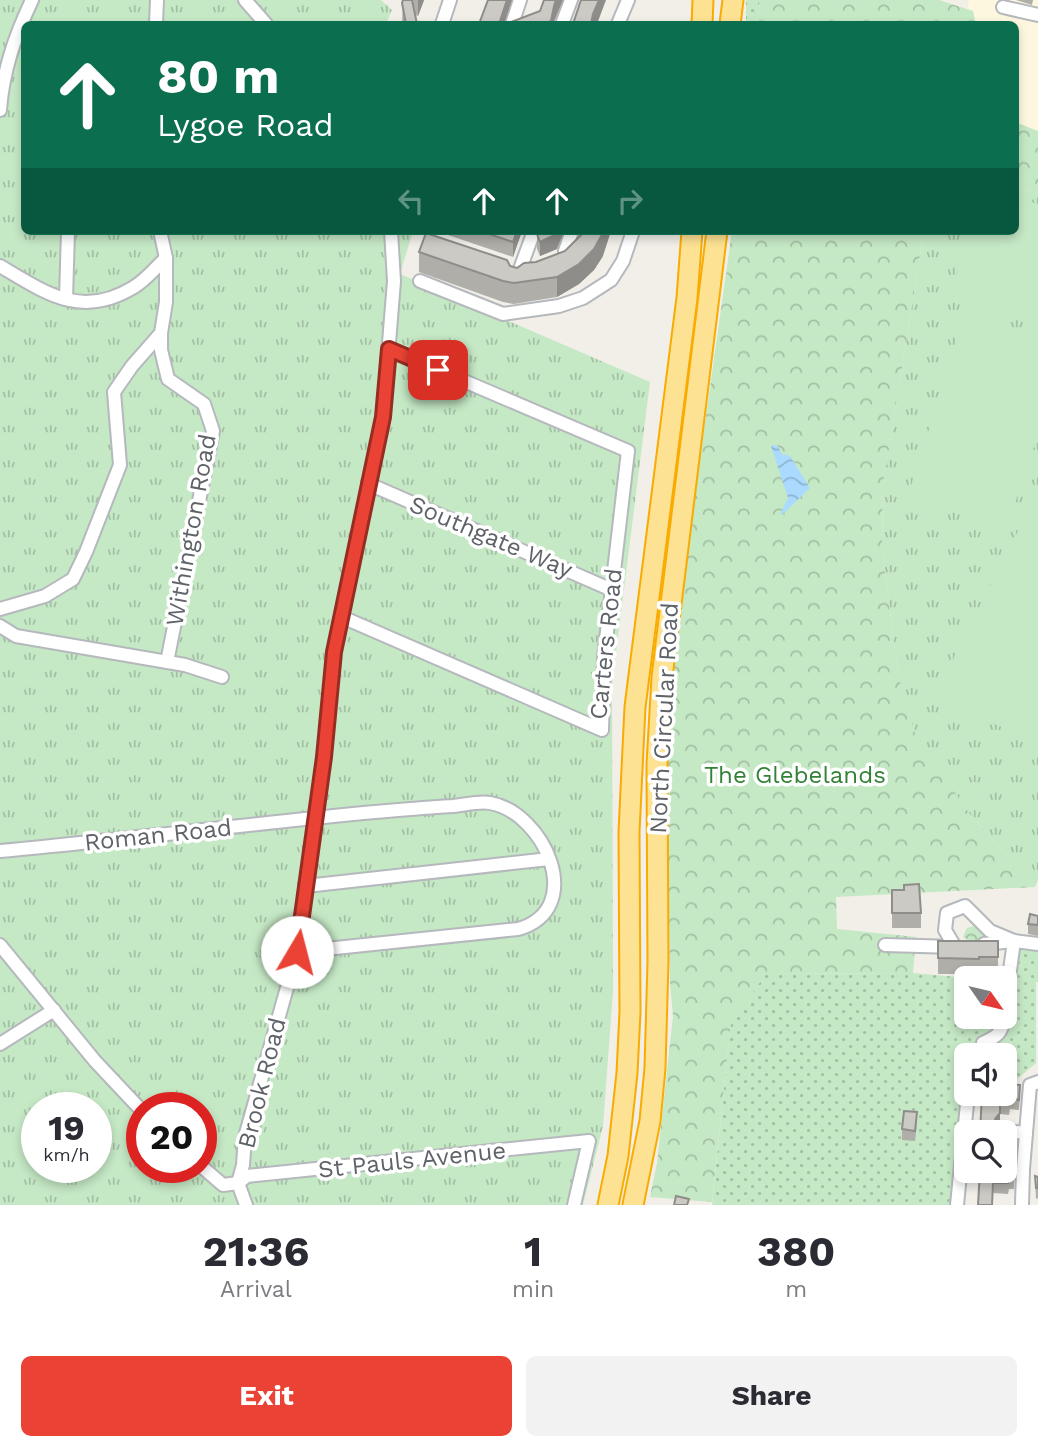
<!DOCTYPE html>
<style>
body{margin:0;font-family:"Work Sans",sans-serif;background:#f2f2f3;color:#2b2b33;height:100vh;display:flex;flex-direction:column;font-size:26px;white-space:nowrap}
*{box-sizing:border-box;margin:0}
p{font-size:23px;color:#7c7c81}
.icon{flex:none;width:38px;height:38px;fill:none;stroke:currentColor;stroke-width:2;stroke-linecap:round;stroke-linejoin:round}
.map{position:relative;height:1205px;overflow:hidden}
.panel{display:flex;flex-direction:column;background:#fff;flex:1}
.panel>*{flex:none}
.guide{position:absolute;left:21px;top:21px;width:998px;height:214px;border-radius:10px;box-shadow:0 4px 10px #0003;background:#0b6e4f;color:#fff;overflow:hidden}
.needle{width:46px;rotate:124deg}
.fabs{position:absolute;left:954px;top:966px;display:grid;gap:14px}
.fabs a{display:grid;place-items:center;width:63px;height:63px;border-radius:10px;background:#fff;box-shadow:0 4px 10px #0003;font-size:35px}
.speed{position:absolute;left:21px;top:1092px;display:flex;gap:14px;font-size:35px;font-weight:700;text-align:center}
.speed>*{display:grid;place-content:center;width:91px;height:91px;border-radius:50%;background:#fff;box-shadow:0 4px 10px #0003;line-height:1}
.speed small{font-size:18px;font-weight:400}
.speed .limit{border:10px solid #d22;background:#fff;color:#111}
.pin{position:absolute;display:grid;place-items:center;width:60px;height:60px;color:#fff;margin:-30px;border-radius:14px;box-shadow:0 4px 10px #0006}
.me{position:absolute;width:77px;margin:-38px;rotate:8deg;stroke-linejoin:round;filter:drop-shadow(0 0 5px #0008)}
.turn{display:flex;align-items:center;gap:24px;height:147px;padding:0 21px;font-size:32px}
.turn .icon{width:91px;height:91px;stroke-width:2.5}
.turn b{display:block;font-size:49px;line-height:60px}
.lanes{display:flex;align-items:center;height:66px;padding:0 21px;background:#0003;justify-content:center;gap:35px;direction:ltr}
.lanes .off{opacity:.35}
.eta{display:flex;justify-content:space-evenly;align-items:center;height:119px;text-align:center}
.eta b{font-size:42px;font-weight:700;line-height:49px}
.cta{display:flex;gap:14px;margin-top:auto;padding:14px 21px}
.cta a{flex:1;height:80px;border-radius:10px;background:#ea4335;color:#fff;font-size:28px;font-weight:700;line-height:80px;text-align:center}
.cta a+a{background:#f2f2f3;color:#2b2b33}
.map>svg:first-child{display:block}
.commercial{fill:#fef7e0}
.grass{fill:url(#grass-dots)}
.forest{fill:url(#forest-crowns)}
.park{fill:url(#park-tufts);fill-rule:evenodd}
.pitch{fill:#c5e8c5}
.water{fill:url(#water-waves)}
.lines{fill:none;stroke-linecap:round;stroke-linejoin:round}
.minor-casing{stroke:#b5b8bc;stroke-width:16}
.highway-casing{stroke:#f9ab00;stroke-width:23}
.minor{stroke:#fff;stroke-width:12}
.highway{stroke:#fde293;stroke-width:19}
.wall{fill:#afaea9}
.shaded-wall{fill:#8f8d8a}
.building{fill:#cccac5;stroke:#8f8d8a;stroke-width:2}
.route-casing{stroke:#982c22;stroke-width:18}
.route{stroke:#ea4335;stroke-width:12}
.labels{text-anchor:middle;stroke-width:7;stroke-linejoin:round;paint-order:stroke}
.street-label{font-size:24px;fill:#5f6368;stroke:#fff}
.park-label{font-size:24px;fill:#348238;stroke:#fff}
</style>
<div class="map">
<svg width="1038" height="1205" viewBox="0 0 1038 1205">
<defs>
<pattern id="grass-dots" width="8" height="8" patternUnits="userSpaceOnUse" patternTransform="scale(1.75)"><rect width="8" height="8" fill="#c5e8c5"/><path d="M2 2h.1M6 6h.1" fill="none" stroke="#a3c0a4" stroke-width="1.8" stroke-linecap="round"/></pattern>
<pattern id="forest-crowns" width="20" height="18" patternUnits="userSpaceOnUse" patternTransform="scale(1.75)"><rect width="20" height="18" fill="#c5e8c5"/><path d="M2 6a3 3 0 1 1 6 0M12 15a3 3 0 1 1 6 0" fill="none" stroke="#a3c0a4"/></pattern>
<pattern id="park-tufts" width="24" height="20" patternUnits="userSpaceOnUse" patternTransform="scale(1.75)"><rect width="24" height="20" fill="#c5e8c5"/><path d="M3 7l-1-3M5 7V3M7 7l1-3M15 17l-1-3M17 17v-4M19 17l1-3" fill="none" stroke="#a3c0a4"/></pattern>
<pattern id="water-waves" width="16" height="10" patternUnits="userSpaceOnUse" patternTransform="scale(1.75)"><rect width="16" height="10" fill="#aadaff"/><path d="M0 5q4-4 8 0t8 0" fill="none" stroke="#8eb4d2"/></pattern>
</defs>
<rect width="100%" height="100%" fill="#f1efe8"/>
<polygon class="commercial" points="969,0 1038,0 1038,131 1015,122 1015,24 976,24 973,11 967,9"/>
<g class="grass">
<polygon points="746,0 760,0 757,24 746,24"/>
<polygon points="1019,947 1038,948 1038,982 1036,982 1036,1063 1009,1086 1005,1087 1004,1055 966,1055 963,1205 712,1205 731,1020 766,974 913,973 969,978 966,978 966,1017 1004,1017"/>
</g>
<g class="forest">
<polygon points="760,0 939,0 973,11 976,24 757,24"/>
<polygon points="1015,122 1038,131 1038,193 1015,187"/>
<polygon points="732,231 924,231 883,486 882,548 898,674 917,737 970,814 1035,887 836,897 837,929 916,937 913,973 766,974 731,1021 712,1202 650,1197 657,1163 673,1016 670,982 667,761 676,629"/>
<polygon points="974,926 994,938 970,941 963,937 967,928"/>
</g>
<g class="park">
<path d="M0 0H381L392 10 386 24H24V231H413L400 274 650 382 612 685 613 991 603 1126 583 1205H0ZM37 1108H96V1167H37ZM142 1108H201V1167H142Z"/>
<polygon points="1015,187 1038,193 1038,880 1035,887 970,814 916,737 898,674 882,548 883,486 924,231 1015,231"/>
</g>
<g class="pitch">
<polygon points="1015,198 1038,204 1038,319 953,302 963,231 1015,231"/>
<polygon points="966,313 1038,335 1038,435 1007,527 907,498"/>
<polygon points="1032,503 1038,506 1038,742 933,699"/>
</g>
<polygon class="water" points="777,445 782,454 790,456 810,488 784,513 780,514 788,498 771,446"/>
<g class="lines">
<defs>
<g id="minor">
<polyline points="245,0 266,24"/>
<polyline points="1003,7 1038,15"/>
<polyline points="156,24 157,0"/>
<polyline points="442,24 450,0"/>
<polyline points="512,24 520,0"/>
<polyline points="562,24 571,0"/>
<polyline points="618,24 628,0"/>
<path d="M0 110C3 70 15 36 32 0"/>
<polyline points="565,251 572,231"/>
<path d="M0 266C47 294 82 319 134 287 146 280 156 267 166 258"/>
<polyline points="516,280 534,231"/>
<polyline points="420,281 503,314 559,306 583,298 611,280 623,261 633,231"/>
<polyline points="66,299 68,231"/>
<polyline points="161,333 161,350 168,379 204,404 213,431 167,662"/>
<polyline points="369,484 612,590"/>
<polyline points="0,609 45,596 73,579 86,552 120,465 114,392 132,366 161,333 166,302 166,258 160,231"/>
<polyline points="342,617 602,730 604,657 628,451 389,349"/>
<polyline points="0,626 16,636 185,665 222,677"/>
<path d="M0 851C118 840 235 826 353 814 386 811 419 808 453 806 464 805 479 801 490 803 544 812 588 909 518 929L297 952"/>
<polyline points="306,886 549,859"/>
<polyline points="984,944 1014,941 1038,944"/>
<polyline points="0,945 95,1061 142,1111"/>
<polyline points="885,945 955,947"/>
<polyline points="955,947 945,930 947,913 965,906 990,931 1014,941"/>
<polyline points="1004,1014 1014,941"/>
<polyline points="0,1044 54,1010"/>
<path d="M983 1055V1043C998 1036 1002 1033 1004 1017"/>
<polyline points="1004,1131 1026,1133"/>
<polyline points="201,1166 223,1185 238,1183 246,1205"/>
<polyline points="238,1183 243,1165 245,1137 297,952 324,757 334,652 383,417 394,281 391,231"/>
<polyline points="238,1183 247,1176 589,1141 574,1205"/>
<polyline points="957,1205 968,1094"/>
<polyline points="1022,1205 1023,1169 1030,1085 1038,1082"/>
</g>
<g id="highway">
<polyline points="702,24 703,0"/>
<polyline points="730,24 733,0"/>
<polyline points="608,1205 618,1156 627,1073 630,1012 629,832 635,707 687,298 692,231"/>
<polyline points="633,1205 650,1121 655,1068 658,962 657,764 662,677 717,231"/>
</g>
</defs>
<use href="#minor" class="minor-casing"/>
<use href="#highway" class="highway-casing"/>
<use href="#minor" class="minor"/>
<use href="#highway" class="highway"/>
</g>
<g class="wall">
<polygon points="403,0 424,0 418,16 415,15 417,24 402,24"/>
<polygon points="1016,0 1033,0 1032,5"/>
<polygon points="448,231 522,231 513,257 448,235"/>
<polygon points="537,234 557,249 540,256 537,249"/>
<polygon points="419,252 510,266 517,268 603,256 594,270 579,284 557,297 514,304 503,302 419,272"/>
<polygon points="892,890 904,890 921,913 921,928 892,928"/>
<polygon points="1038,916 1038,936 1028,934 1028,924"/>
<polygon points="938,941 998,941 998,972 979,972 979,974 938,974"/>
<polygon points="982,1094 1020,1095 1019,1110 1010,1109 1009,1115 1000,1114 1000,1123 998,1126"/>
<polygon points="917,1123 915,1141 902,1140 902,1129"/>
<polygon points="1014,1163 1014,1189 1009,1189 1008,1194 993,1193 980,1171"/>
<polygon points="1035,1176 1038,1177 1038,1198 1036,1199"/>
</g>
<g class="shaded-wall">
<polygon points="418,0 424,0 418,16"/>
<polygon points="507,0 512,0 504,24 499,24"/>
<polygon points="556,0 563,0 553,24 543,24"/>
<polygon points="599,0 606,0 597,24 591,24 593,14"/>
<polygon points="517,231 522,231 513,257 513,242"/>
<polygon points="558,231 564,231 557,249 540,256 540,242"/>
<polygon points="604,231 611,231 603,256 594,270 579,284 557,297 557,277"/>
<polygon points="1000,1104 1000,1123 995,1130 995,1119"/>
</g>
<g class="building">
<polygon points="403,0 412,0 417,24 406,24 402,3"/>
<polygon points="488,0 507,0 499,24 479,24"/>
<polygon points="544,0 556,0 554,6 551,21 543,24 512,24 511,22 540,11"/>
<polygon points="581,0 599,0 593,14 591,24 574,24 574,21"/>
<polygon points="480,231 517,231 513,242"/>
<polygon points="538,231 558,231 557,234 540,242 537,234"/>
<polygon points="585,231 604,231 594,249 579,264 557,277 514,283 503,281 419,252 426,233 507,260 510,266 517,268 524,263 536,262 565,251"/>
<polygon points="919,884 921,913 892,913 892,890 904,890 904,885"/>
<polygon points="1030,914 1038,916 1038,925 1028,924"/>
<polygon points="938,941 998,941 998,957 979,957 979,959 938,958"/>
<polygon points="1004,1084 1020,1085 1019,1100 1010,1098 1009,1104 1000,1104 1000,1113 995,1119 999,1128 998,1132 980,1132 982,1094 1004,1094"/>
<polygon points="904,1111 917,1112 915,1131 902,1129"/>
<polygon points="1004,1162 1014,1163 1014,1179 1009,1179 1008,1183 993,1183 992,1205 978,1205 980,1171 1004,1171"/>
<polygon points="1035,1176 1038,1177 1038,1188 1036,1188"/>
<polygon points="676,1196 689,1199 687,1205 674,1205"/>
</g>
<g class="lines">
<defs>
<polyline id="route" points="297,952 324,757 334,652 383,417 389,349 438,370"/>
</defs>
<use href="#route" class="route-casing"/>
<use href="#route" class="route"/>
</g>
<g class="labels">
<g class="street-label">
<text transform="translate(191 530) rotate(-80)" y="8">Withington Road</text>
<text transform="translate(491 537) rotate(23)" y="8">Southgate Way</text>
<text transform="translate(606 644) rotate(-84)" y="8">Carters Road</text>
<text transform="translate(664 718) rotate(-87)" y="8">North Circular Road</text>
<text transform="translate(158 835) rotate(-6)" y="8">Roman Road</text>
<text transform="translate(262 1083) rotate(-76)" y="8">Brook Road</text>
<text transform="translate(412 1160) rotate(-6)" y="8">St Pauls Avenue</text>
</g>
<g class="park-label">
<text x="795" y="783">The Glebelands</text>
</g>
</g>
</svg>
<div class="fabs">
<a><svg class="needle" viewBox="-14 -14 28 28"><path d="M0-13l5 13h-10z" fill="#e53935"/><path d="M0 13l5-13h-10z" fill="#7c7c81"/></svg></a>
<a><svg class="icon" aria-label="sound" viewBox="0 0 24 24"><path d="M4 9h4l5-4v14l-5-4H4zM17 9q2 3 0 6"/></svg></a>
<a><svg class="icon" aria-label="search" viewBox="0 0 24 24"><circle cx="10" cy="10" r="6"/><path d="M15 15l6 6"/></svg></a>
</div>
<div class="speed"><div>19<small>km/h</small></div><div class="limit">20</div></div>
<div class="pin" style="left:438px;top:370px;background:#d93025"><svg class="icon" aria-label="arrive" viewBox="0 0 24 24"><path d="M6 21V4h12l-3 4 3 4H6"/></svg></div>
<svg class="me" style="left:297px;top:952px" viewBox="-20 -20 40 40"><circle r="19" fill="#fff"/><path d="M0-13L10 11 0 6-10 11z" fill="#ea4335"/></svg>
<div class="guide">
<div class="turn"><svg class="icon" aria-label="ahead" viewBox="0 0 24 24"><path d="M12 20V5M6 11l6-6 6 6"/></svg><div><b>80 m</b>Lygoe Road</div></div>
<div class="lanes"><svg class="icon off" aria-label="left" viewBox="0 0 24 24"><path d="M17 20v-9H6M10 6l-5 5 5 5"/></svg><svg class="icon" aria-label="ahead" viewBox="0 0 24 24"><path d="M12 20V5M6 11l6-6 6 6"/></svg><svg class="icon" aria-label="ahead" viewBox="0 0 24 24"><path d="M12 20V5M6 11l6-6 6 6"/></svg><svg class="icon off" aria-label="right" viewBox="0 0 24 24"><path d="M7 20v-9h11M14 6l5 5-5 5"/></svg></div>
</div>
</div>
<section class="panel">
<div class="eta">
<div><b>21:36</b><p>Arrival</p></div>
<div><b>1</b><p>min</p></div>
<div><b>380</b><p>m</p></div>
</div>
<div class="cta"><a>Exit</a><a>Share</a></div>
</section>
